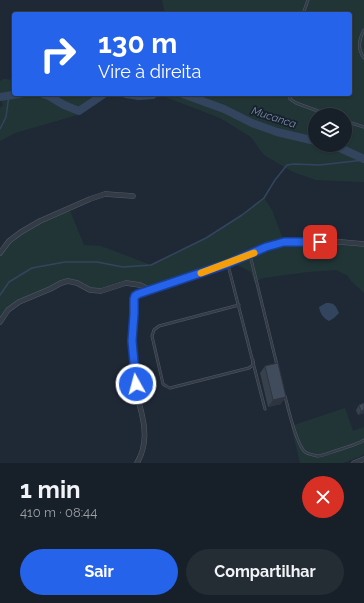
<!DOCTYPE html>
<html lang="pt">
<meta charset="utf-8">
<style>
body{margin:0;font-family:Raleway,sans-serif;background:#242c34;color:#f1f3f6;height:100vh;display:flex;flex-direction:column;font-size:15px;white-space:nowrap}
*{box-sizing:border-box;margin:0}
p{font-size:13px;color:#9ea2a8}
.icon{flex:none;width:22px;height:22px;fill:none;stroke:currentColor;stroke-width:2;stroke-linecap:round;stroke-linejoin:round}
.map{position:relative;height:463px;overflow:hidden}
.sheet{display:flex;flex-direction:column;background:#171f28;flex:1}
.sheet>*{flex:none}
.hud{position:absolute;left:12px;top:12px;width:340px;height:84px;border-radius:4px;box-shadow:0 1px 3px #0004,0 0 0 1px #363d45;background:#2563eb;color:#fff;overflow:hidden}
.buttons{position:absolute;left:308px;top:108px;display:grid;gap:8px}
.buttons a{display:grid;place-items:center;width:44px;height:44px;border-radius:50%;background:#171f28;box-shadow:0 1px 3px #0004,0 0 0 1px #363d45;font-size:20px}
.pin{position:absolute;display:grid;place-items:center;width:34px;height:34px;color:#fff;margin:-17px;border-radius:8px;box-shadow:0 2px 6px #0006}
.me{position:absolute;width:44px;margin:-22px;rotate:353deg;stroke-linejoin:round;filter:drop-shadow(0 0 3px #0008)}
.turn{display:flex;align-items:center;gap:14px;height:84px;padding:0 20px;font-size:18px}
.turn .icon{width:52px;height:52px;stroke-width:2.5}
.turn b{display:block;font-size:28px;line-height:34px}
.round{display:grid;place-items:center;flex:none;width:42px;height:42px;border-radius:21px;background:#242c34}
.headline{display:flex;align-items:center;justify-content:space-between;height:68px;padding:0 20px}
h1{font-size:24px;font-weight:700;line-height:30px}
.action{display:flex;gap:8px;margin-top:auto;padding:8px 20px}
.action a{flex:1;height:46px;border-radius:24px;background:#2563eb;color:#fff;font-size:16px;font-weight:700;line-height:46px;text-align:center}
.action a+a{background:#242c34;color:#f1f3f6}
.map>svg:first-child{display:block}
.green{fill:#213537;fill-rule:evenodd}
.water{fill:#33455e}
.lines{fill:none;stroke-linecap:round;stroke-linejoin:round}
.stream{stroke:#33455e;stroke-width:1.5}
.river{stroke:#33455e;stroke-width:8}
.lane-casing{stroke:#505965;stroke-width:3}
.street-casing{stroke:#505965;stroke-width:5.5}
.lane{stroke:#333b47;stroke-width:2}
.street{stroke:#333b47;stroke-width:4.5}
.wall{fill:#37414e}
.shaded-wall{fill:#2d3540}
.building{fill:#404c5b;stroke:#2d3540}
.route-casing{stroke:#184099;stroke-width:10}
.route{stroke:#2563eb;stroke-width:7}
.slow{stroke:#f59e0b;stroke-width:7}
.labels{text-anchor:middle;stroke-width:3.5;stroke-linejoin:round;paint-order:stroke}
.water-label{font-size:11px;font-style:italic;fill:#748dac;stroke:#18202b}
</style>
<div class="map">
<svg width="364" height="463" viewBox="0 0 364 463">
<rect width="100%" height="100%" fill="#1f2936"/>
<g class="green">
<path d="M162 0H364V182L316 180 293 172 264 155 251 137 220 118 168 98 153 95 154 94H350V14H165ZM315 115H345V145H315Z"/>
<polygon points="4,79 14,80 14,94 98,94 100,96 77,115 15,133 0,141 0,108 3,105 0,97 0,81"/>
<polygon points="264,198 272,210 284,242 364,244 364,293 351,281 348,276 336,270 308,272 263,278 254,282 251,272 237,265 248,256 150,290 126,283 101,291 90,290 68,281 19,302 8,310 0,322 0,253 21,232 69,208 84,245 101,246 151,265 206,238 242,215"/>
<polygon points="345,408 353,431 364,427 364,454 359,457 343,463 300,463 291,426"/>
</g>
<path class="water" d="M326 303C335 303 335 305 339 313L334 318 329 321C323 318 320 313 319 307Z"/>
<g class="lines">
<g class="stream">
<polyline points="0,129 6,117 9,95"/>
<polyline points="0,295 9,282 32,268 65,262 97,262 123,267 151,265 206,238 242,215 264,198 275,180 287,165 294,164 320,165 364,160"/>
</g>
<g class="river">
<polyline points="43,94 49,96 64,105 79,111 104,94"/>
<polyline points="126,94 139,96 153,95 154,94"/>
<polyline points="183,94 224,109 252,123 277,132 315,141"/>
<polyline points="0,97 19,94"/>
<polyline points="328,145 340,148 364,159"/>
</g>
<defs>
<g id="lane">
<polyline points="303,14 308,0"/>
<path d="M364 30C359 39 357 49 364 58"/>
<polyline points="290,94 290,99 296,103 329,115"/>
<polyline points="345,121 364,127"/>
<polyline points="250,255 277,365"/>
<polyline points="228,265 265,409"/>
<polyline points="239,305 159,326 154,330 152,336 163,384 166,386 170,388 249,368 253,365 253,360"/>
<path d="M285 396C288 408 296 444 305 452 308 454 313 455 317 456 324 456 331 452 338 450 347 447 356 445 364 440"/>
</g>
<g id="street">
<polyline points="0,253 9,241 21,232 40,221 90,199 105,194 133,196"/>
<polyline points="0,322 8,310 19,302 50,289 61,283 68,281 77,283 90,290 101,291 126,283 140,285 150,290"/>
<path d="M137 463C146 448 146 431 142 415 141 410 140 407 139 403 137 385 134 367 133 350L132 341 134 314V299L135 297 138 294 227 264 267 247 283 242H341L364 244"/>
<polyline points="354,463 364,459"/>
</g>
</defs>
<use href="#lane" class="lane-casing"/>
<use href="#street" class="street-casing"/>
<use href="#lane" class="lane"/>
<use href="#street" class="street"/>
</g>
<g class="wall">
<polygon points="265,366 281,404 268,407 260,373"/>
<polygon points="364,403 364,413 358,415 356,410 359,405"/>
</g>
<g class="shaded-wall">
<polygon points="286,397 281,404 268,407 273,400"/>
<polygon points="364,410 364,413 358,415 361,411"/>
</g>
<g class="building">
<polygon points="278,363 286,397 273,400 265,366"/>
<polygon points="364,403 364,410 361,411 359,405"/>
</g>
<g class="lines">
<defs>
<polyline id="route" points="136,384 132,341 134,314 134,299 135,296 138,294 227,264 266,247 284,242 320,242"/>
</defs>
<use href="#route" class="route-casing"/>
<use href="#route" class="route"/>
<polyline class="slow" points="201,273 254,253"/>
</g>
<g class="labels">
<g class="water-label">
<text transform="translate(274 117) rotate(18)" y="4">Mucanca</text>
</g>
</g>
</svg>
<div class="buttons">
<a><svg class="icon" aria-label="layers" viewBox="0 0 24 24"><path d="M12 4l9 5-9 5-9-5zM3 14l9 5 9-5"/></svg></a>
</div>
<div class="pin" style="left:320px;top:242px;background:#d93025"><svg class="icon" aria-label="arrive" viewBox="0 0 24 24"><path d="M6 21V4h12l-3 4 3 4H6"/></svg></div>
<svg class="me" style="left:136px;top:384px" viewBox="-20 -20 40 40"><circle r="17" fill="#2563eb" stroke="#fff" stroke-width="3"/><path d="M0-11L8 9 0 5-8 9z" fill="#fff"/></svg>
<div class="hud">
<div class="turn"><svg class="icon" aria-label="right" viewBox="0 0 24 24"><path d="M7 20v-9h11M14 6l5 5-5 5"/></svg><div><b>130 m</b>Vire à direita</div></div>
</div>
</div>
<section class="sheet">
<div class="headline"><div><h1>1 min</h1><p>410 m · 08:44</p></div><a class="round" style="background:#d93025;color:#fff"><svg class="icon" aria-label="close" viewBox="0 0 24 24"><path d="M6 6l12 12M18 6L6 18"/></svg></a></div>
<div class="action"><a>Sair</a><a>Compartilhar</a></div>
</section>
